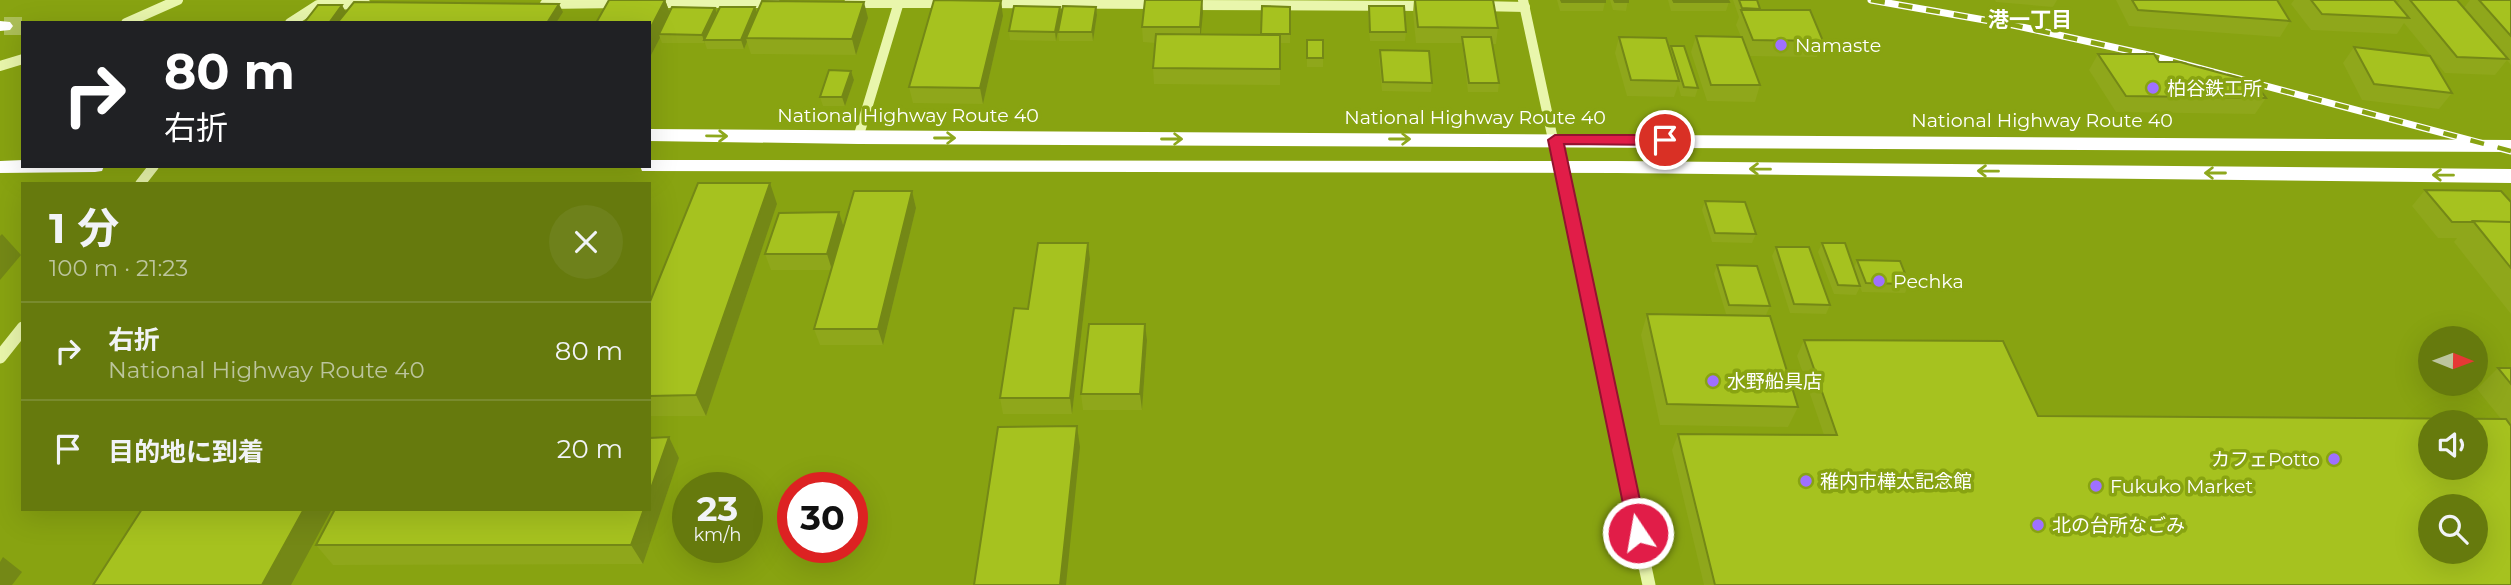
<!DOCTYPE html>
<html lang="ja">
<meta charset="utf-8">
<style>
body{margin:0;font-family:Montserrat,"Noto Sans JP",sans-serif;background:#6e811b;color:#f1f3f6;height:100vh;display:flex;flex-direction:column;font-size:26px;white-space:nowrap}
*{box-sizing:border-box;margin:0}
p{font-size:23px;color:#bcc59d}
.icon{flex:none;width:38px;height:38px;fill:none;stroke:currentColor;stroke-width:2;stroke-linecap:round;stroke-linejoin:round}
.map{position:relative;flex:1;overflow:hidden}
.details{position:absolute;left:21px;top:182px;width:630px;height:329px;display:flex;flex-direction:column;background:#667a0d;border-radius:0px;box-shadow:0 7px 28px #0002}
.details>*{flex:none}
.banner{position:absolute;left:21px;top:21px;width:630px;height:147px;border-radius:0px;box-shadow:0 7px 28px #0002;background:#202124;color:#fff;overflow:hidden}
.needle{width:46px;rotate:91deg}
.tools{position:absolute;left:2418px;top:326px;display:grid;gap:14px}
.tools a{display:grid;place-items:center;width:70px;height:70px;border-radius:50%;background:#667a0d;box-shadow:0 7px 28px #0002;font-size:35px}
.speed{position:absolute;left:672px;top:472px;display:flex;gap:14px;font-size:35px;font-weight:700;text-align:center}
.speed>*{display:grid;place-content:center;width:91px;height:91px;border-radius:50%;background:#667a0d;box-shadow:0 7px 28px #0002;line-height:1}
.speed small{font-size:18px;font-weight:400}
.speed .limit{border:10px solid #d22;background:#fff;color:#111}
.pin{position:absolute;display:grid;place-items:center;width:60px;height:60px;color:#fff;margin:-30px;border:4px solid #fff;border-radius:50%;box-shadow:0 2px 7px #0007}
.me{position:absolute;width:77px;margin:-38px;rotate:348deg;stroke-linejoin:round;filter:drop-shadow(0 0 5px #0008)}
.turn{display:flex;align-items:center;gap:24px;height:147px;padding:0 28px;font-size:32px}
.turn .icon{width:91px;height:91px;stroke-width:2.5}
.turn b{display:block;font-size:49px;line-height:60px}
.round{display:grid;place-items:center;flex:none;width:74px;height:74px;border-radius:37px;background:#6e811b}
.headline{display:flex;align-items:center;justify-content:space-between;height:119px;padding:0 28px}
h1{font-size:42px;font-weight:700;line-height:52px}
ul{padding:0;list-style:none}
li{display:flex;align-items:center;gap:21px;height:98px;padding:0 28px;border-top:2px solid #798b2e}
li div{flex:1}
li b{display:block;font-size:26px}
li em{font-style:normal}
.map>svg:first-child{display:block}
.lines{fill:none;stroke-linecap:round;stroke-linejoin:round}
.highway-tunnel{stroke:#acbf58;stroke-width:18;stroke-dasharray:18 10;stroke-linecap:butt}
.minor-far1{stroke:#e9f6ac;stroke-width:10}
.minor{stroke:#e9f6ac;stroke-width:13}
.highway{fill:#fff;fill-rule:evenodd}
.rail-casing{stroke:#fff;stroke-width:7}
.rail{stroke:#88a311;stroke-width:4.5;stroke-dasharray:14;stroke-linecap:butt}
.wall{fill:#8fa71b}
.shaded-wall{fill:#748816}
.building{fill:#a6c21f;stroke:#748816;stroke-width:2;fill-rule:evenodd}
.oneway{stroke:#8ea81d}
.route{fill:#e11d48;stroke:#92132f;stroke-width:2}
.poi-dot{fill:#9f70ff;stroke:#88a311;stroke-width:2.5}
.labels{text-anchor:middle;stroke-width:7;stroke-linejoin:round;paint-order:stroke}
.poi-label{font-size:19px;fill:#fff;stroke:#88a311;text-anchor:start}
.street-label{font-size:19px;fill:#fff;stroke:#88a311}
.neighbourhood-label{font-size:21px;font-weight:bold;fill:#fff;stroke:#88a311}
</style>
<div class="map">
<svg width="2511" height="585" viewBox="0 0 2511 585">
<rect width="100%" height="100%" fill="#88a311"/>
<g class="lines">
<polyline class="highway-tunnel" points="4,26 23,26"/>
<g class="minor-far1">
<polyline points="1523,0 1580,265"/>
<polyline points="650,3 775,3"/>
<polyline points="849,3 950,3"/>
<polyline points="986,3 1160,4"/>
<polyline points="545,4 621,3"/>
<polyline points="1185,5 1430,6"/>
<polyline points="1479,6 1525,7"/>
<polyline points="126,23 178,0"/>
<polyline points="290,23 318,5 366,4"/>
<polyline points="0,66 23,59"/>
<polyline points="858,138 899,2"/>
<polyline points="140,184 154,166"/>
</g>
<g class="minor">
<polyline points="1580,263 1649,585"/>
<polyline points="0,357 23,328"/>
</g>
<g class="highway">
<polygon points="0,21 10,22 13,26 10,30 0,31"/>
<polygon points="649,129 2511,140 2511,152 858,144 649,141"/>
<polygon points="23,160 23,166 104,166 102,171 95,172 0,173 0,161"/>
<polygon points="649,160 1617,161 2511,169 2511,183 1617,173 642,171 640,166 649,166"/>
</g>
<defs>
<polyline id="rail" points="1871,0 2013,25 2153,56 2511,151"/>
</defs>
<use href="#rail" class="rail-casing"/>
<use href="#rail" class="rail"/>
</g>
<g class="wall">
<polygon points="665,0 670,13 715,8 717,14 757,12 868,18 856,55 751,54 747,42 744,49 707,49 705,43 662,43 660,38 649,59 649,23"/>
<polygon points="1202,0 1201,34 1261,35 1262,6 1290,7 1290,43 1280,43 1280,85 1154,84 1153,68 1155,43 1143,42 1142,27"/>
<polygon points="1414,0 1493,0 1498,28 1496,44 1492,44 1499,83 1498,92 1468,92 1462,43 1416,43 1413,13"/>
<polygon points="1557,0 1605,0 1605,2 1603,11 1560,11"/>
<polygon points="1610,0 1628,0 1626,11 1613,10"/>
<polygon points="1668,0 1728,0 1729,2 1726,11 1671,11"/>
<polygon points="1733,0 1757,0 1760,10 1823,41 1817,57 1749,56 1760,85 1755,102 1707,101 1691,52 1696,36 1741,37 1736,25 1739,17"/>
<polygon points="1995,0 2057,0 2053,7 1996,2"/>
<polygon points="2116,0 2277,0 2290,21 2280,37 2129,26"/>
<polygon points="2294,0 2394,0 2397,4 2400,0 2457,0 2464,8 2470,0 2511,0 2511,65 2507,60 2495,75 2445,73 2404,23 2397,34 2311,30 2291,4"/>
<polygon points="1001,1 1003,16 983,104 913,103 909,87"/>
<polygon points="1369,6 1406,32 1405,41 1370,41 1368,15"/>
<polygon points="1060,7 1061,16 1056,41 1010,40 1009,31"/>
<polygon points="1096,7 1097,15 1093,41 1059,41 1058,32"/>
<polygon points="1619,37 1670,50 1671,46 1698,88 1695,97 1681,96 1678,85 1674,97 1627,96 1615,53"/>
<polygon points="1307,40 1323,58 1323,67 1307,67"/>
<polygon points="2354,47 2452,93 2439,109 2362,100 2343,63"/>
<polygon points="1380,50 1432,83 1431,92 1382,91 1379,59"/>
<polygon points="2098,54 2159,62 2266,98 2255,114 2116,112 2089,70"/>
<polygon points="851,71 854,80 845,106 823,106 820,97"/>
<polygon points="2425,190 2511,202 2511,314 2454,242 2457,238 2438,238 2412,206"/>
<polygon points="912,191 916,208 883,345 820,345 814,329 831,270 771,270 765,254 839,212 844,228"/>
<polygon points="1705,201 1756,234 1752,243 1712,242 1702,210"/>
<polygon points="777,204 706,416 649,416 649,304"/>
<polygon points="1088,243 1090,259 1072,414 1003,414 1000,398 1028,309"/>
<polygon points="1822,243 1854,268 1857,260 1909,284 1905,293 1862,292 1860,287 1856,295 1834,294 1818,252"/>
<polygon points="1776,247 1830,305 1826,314 1790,313 1772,256"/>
<polygon points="1717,265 1770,306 1766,315 1726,314 1714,274"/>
<polygon points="1647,314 1798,407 1788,427 1660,425 1641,335"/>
<polygon points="1145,324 1147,340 1142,410 1083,410 1081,394"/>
<polygon points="1804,340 2038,416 2501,419 2477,389 2498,368 2511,368 2511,585 1704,585 1672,450 1678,434 1824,435 1797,356"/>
<polygon points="669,437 679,458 643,564 333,565 316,545"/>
</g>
<g class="shaded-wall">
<polygon points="665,0 671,16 659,34 660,38 649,59 649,31"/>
<polygon points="1202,0 1203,13 1200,43 1200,27"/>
<polygon points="1001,1 1003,16 983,104 980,88"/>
<polygon points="864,2 868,18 856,55 852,39"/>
<polygon points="559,4 563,12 556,23 547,23"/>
<polygon points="342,5 347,14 340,23 329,23"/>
<polygon points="755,7 758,16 746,38 747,42 744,49 741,40"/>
<polygon points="1060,7 1061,16 1056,41 1055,32"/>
<polygon points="1096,7 1097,15 1093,41 1092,32"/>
<polygon points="715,8 718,17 704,40 705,44 702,35"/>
<polygon points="851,71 854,80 845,106 842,97"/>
<polygon points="770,183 777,204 706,416 696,395"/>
<polygon points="912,191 916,208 883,345 878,329"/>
<polygon points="839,212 844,228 832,270 827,254"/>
<polygon points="2,234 21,255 0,280 0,236"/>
<polygon points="1088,243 1090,259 1072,414 1070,398"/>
<polygon points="1145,324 1147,340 1142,410 1140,394"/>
<polygon points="1077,426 1080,447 1066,585 1060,585"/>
<polygon points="669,437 679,458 643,564 631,545 644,509 649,509 649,494"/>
<polygon points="304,509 332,509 291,585 262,585"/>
<polygon points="3,557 22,572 12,585 0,585 0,562"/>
</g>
<g class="building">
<polygon points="609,0 665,0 649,31 649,23 596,23"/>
<polygon points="934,0 1001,1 980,88 909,87"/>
<polygon points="1145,0 1202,0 1200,27 1142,27"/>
<polygon points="1415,0 1493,0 1498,28 1418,27"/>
<polygon points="1561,0 1605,0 1605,2 1562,2"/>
<polygon points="1614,0 1628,0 1628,2 1615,2"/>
<polygon points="1673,0 1728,0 1729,2 1674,2"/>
<polygon points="1739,0 1757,0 1760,9 1742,8"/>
<polygon points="2132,0 2277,0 2290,21 2138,10"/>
<polygon points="2311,0 2394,0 2409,18 2322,14"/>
<polygon points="2410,0 2457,0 2508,59 2457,57"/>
<polygon points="2479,0 2511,0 2511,36"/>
<polygon points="762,1 864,2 852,39 746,38"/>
<polygon points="354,2 559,4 547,23 337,23"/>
<polygon points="318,5 342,5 329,23 304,23"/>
<polygon points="1014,6 1060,7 1055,32 1009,31"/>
<polygon points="1063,6 1096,7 1092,32 1058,32"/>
<polygon points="1262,6 1290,7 1290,34 1261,34"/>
<polygon points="1369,6 1404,6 1406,32 1370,32"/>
<polygon points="672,7 715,8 702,35 659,34"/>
<polygon points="720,7 755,7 741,40 704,40"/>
<polygon points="1741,10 1810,10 1823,41 1753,40"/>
<polygon points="1156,34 1280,35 1280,69 1153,68"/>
<polygon points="1696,36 1742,37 1760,85 1711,85"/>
<polygon points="1462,37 1491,37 1499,83 1469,83"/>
<polygon points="1619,37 1666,38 1679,81 1631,80"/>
<rect x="1307" y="40" width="16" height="18"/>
<polygon points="1671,46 1684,46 1698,88 1684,87"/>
<polygon points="2354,47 2430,56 2452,93 2374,84"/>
<polygon points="1380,50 1429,51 1432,83 1383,82"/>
<polygon points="2098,54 2154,54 2159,62 2180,62 2254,82 2266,98 2126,96"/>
<polygon points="829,70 851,71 842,97 820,97"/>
<polygon points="698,183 770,183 696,395 649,396 649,304"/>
<polygon points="2425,190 2501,191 2511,202 2511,222 2452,222"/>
<polygon points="854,191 912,191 878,329 814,329"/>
<polygon points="1705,201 1745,202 1756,234 1715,233"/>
<polygon points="839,212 827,254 765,254 779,213"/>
<polygon points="2473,221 2511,222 2511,268"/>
<polygon points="1038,243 1088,243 1070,398 1000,398 1014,308 1028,309"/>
<polygon points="1822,243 1845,243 1860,286 1838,285"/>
<polygon points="1776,247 1809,247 1830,305 1794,304"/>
<polygon points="1857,260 1900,261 1909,284 1866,283"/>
<polygon points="1717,265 1757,266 1770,306 1729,305"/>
<polygon points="1647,314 1770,316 1798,407 1667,404"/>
<polygon points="1089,324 1145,324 1140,394 1081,394"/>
<path d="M1804 340 2003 341 2038 416 2506 419 2511 426V585H1715L1678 434 1837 435ZM2431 422H2476V467H2431ZM2431 506H2476V551H2431Z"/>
<polygon points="2498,368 2511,368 2511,384"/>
<polygon points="1077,426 1060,585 974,585 998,427"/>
<polygon points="669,437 649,494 649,438"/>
<polygon points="142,509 304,509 262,585 93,585"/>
<polygon points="335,509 644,509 631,545 316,545"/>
</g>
<defs><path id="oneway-shaft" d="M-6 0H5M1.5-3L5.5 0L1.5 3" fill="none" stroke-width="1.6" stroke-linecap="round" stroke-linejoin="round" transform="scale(1.75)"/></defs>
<g class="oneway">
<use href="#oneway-shaft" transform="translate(717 136) rotate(1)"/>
<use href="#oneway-shaft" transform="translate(945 138)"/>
<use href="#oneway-shaft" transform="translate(1172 139)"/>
<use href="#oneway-shaft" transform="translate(1400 139)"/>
<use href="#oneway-shaft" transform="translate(1760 169) rotate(-179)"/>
<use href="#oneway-shaft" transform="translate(1988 171) rotate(-179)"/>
<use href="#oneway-shaft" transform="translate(2215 173) rotate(-180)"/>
<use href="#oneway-shaft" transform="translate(2443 175) rotate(-179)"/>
</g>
<polygon class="route" points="1555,135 1665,135 1672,140 1665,145 1564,144 1647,533 1645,538 1638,541 1631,538 1629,533 1548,140"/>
<g class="poi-dot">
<circle cx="1781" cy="45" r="7"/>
<circle cx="2153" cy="88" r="7"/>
<circle cx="1879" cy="281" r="7"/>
<circle cx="1713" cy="381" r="7"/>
<circle cx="2334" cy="459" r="7"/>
<circle cx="1806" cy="481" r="7"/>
<circle cx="2096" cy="486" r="7"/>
<circle cx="2038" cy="525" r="7"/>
</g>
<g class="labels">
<g class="poi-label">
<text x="1795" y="52">Namaste</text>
<text x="2167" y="95">柏谷鉄工所</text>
<text x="1893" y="288">Pechka</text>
<text x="1727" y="388">水野船具店</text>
<text x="2320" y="466" text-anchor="end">カフェPotto</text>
<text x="1820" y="488">稚内市樺太記念館</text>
<text x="2110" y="493">Fukuko Market</text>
<text x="2052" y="532">北の台所なごみ</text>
</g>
<g class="street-label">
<text x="908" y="122">National Highway Route 40</text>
<text x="1475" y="124">National Highway Route 40</text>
<text x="2042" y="127">National Highway Route 40</text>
</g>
<g class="neighbourhood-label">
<text x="2030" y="27">港一丁目</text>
</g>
</g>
</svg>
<div class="tools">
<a><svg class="needle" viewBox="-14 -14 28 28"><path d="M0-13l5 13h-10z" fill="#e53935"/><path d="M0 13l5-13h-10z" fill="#bcc59d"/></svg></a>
<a><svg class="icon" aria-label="sound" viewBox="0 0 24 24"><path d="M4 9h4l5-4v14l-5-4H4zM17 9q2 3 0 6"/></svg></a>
<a><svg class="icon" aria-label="search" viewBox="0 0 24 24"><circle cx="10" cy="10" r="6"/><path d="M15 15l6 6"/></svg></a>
</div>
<div class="speed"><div>23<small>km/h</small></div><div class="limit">30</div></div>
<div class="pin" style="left:1665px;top:140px;background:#d93025"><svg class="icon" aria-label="arrive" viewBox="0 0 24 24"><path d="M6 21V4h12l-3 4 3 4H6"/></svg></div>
<svg class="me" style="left:1638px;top:533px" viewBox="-20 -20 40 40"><circle r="17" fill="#e11d48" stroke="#fff" stroke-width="3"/><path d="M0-11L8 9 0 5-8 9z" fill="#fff"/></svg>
<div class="banner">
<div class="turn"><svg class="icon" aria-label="right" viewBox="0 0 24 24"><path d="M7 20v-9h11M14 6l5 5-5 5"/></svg><div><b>80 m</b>右折</div></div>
</div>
<section class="details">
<div class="headline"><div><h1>1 分</h1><p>100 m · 21:23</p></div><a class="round"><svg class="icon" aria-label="close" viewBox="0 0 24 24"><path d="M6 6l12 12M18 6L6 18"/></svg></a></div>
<ul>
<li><svg class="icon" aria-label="right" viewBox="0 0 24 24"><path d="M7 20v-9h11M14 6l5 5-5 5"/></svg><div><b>右折</b><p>National Highway Route 40</p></div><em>80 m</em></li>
<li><svg class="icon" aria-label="arrive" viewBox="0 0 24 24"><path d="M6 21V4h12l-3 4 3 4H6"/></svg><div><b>目的地に到着</b></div><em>20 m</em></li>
</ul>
</section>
</div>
